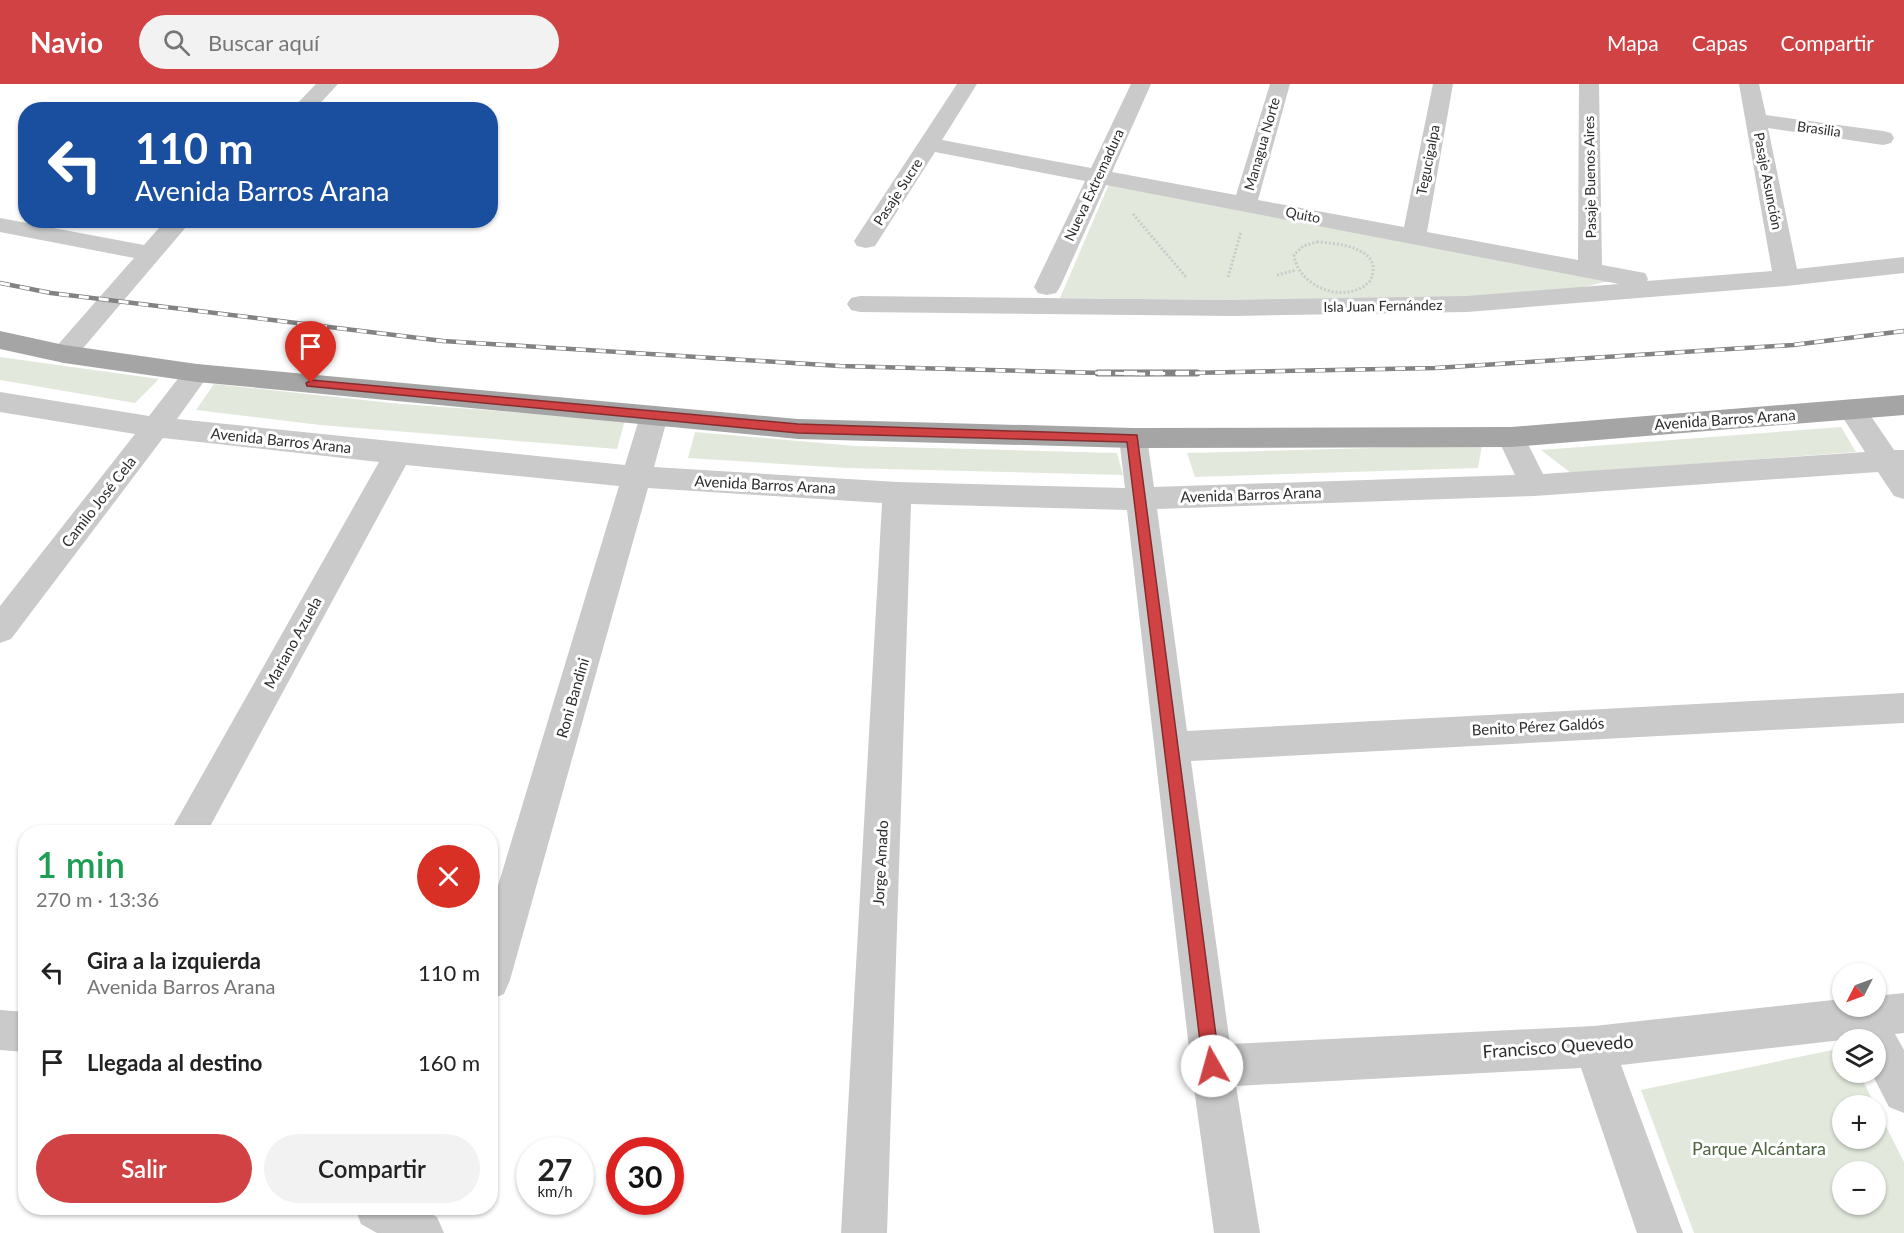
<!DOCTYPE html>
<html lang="es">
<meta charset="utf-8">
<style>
body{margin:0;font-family:Lato,sans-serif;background:#f2f2f2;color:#222;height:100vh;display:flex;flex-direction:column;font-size:22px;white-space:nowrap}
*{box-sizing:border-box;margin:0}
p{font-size:20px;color:#767676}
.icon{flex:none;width:33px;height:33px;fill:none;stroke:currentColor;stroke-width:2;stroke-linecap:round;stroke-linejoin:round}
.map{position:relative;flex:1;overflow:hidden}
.details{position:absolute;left:18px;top:741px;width:480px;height:390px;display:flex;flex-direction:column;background:#fff;border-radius:24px;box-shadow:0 2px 4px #0004}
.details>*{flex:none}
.hud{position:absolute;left:18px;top:18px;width:480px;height:126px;border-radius:24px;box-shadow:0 2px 4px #0004;background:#1a4fa0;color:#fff;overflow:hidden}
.needle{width:39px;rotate:228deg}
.tools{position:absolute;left:1832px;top:879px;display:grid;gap:12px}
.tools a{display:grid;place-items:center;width:54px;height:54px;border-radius:50%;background:#fff;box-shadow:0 2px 4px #0004;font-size:30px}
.speed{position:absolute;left:516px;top:1053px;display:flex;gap:12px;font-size:30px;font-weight:700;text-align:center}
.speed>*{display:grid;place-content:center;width:78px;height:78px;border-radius:50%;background:#fff;box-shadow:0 2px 4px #0004;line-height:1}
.speed small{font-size:15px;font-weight:400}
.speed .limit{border:9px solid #d22;background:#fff;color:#111}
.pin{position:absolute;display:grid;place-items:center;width:51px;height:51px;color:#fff;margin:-62px -26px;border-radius:50% 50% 50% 0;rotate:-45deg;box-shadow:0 0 6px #0007}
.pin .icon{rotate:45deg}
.me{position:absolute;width:66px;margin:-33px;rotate:353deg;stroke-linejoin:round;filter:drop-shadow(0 0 4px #0008)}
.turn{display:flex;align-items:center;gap:21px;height:126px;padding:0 18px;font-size:27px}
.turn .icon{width:78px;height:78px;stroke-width:2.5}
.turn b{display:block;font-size:42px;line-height:51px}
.round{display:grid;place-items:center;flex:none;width:63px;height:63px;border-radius:32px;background:#f2f2f2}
.head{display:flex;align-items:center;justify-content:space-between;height:102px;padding:0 18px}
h1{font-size:36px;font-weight:600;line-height:45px;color:#1e9e55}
.action{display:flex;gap:12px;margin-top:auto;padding:12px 18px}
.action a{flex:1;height:69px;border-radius:36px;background:#d14245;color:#fff;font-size:24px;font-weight:600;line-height:69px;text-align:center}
.action a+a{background:#f2f2f2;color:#222}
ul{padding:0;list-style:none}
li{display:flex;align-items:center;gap:18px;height:90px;padding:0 18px}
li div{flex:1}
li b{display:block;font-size:22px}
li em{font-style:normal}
header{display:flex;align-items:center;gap:36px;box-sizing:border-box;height:84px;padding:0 30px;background:#d14245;color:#fff}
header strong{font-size:28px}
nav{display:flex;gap:33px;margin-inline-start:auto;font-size:21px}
.search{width:420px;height:54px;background:#f2f2f2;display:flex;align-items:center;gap:15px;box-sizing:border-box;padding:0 21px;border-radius:33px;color:#767676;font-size:22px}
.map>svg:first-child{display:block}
.green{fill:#e2e9dc;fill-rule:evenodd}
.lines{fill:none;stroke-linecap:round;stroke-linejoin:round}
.path{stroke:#cacaca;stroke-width:3;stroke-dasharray:2 2;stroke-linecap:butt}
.minor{fill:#cacaca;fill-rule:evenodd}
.major{fill:#a5a5a5;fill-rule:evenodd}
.rail-far1-casing{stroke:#828282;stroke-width:4.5}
.rail-casing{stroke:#828282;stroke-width:7}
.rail-far1{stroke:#fff;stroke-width:3;stroke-dasharray:10;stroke-linecap:butt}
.rail{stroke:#fff;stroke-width:4.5;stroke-dasharray:13;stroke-linecap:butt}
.route{fill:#d14245;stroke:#882b2d;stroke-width:1.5}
.labels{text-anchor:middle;stroke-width:6;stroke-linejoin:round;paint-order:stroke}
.far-street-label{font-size:14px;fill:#2d2d2d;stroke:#fff}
.street-label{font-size:15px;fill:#2d2d2d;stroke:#fff}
.near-street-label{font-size:18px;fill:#2d2d2d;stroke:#fff}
.near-park-label{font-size:18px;fill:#4e6440;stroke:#fff}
</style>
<header>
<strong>Navio</strong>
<div class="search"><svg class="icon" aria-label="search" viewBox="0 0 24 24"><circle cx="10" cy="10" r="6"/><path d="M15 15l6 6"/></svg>Buscar aquí</div>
<nav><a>Mapa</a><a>Capas</a><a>Compartir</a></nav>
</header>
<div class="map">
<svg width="1904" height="1149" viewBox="0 0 1904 1149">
<rect width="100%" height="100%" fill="#fff"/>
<g class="green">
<polygon points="1109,100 1609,197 1563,208 1399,218 1060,214"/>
<polygon points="0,273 159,295 135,319 0,296"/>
<polygon points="214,300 401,320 625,336 617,365 320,341 196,326"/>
<polygon points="1841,343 1856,368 1571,389 1541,366"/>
<polygon points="695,348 855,362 1117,369 1123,391 846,384 688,374"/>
<polygon points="1482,361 1478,384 1195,393 1187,369"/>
<path d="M1842 964V988L1859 989 1904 1078V1149H1694L1641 1006ZM1842 1022H1875V1054H1842ZM1842 1088H1875V1120H1842Z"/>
</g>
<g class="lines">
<g class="path">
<polyline points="1133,130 1186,193"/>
<path d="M1317 158C1338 159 1386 164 1370 197 1346 222 1298 203 1294 171L1303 162Z"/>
<polyline points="1277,191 1296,186"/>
<polyline points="1228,193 1241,148"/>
</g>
<g class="minor">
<polygon points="316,0 338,0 314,26 291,26"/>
<polygon points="957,0 977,0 942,56 1091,84 1131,0 1151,0 1112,88 1236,111 1270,0 1290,0 1258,116 1404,143 1433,0 1453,0 1427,148 1578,176 1579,0 1599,0 1602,181 1645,189 1648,195 1647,197 1772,187 1739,0 1759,0 1766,31 1883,47 1891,49 1894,54 1891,59 1883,61 1768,44 1797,185 1904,173 1904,189 1786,202 1467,228 1233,232 860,228 851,226 847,220 851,214 860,212 1233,216 1467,212 1619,200 1106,101 1060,203 1056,209 1047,211 1038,209 1034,203 1085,97 935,68 875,162 866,164 857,162 854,157"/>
<polygon points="0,134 144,161 166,136 192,136 73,276 64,279 55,276 51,270 55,264 134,174 0,148"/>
<polygon points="197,280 207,283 210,289 177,335 625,381 640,332 644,325 654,322 664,325 668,332 654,383 897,398 1125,404 1119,354 1123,347 1133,344 1143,347 1147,354 1154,403 1515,391 1497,353 1501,346 1511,343 1521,346 1543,390 1865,368 1838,326 1842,319 1852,316 1862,319 1894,366 1904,366 1904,415 1894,412 1878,388 1534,412 1157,425 1187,647 1904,609 1904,639 1191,677 1230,960 1594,942 1842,915 1842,922 1875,922 1875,912 1904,909 1904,949 1895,950 1904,966 1904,1029 1889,1023 1871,988 1875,988 1875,956 1842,956 1621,981 1683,1149 1637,1149 1581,984 1236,1002 1260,1149 1214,1149 1191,982 1127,426 911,420 887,1149 841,1149 882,419 648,404 510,896 504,910 490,916 490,828 619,402 406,381 207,748 170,748 379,378 163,354 11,555 0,559 0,522 135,350 0,328 0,308 149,332 187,283"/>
<polygon points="0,926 26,928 26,968 0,966"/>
<polygon points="355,1124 420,1124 437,1133 444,1149 377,1149 361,1140"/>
</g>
<polygon class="major" points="0,247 64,261 197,280 798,335 1133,344 1511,343 1904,311 1904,331 1511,363 1133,364 798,355 197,298 64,279 0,265"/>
<defs>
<polyline id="rail-far1" points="0,199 51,209 443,257 840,282 1141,290 1435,284 1793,261 1904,247"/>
<polyline id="rail" points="1098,289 1197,289"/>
</defs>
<use href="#rail-far1" class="rail-far1-casing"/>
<use href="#rail" class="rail-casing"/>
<use href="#rail-far1" class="rail-far1"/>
<use href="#rail" class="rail"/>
</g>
<polygon class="route" points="311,296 798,340 1137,351 1220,982 1218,988 1212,991 1206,988 1203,982 1127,358 798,349 307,302 306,299"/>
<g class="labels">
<g class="far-street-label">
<text transform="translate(1819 45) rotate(8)" y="5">Brasilia</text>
<text transform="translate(1262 60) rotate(-74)" y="5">Managua Norte</text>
<text transform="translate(1428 76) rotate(-79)" y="5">Tegucigalpa</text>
<text transform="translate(1590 93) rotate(-91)" y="5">Pasaje Buenos Aires</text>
<text transform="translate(1768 97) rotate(79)" y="5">Pasaje Asunción</text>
<text transform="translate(1094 101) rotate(-65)" y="5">Nueva Extremadura</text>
<text transform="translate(898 108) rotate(-57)" y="5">Pasaje Sucre</text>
<text transform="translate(1303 131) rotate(11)" y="5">Quito</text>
<text transform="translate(1383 222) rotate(-1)" y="5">Isla Juan Fernández</text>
</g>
<g class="street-label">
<text transform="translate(1725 336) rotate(-4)" y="5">Avenida Barros Arana</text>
<text transform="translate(281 357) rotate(6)" y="5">Avenida Barros Arana</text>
<text transform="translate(765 401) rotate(3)" y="5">Avenida Barros Arana</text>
<text transform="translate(1251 411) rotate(-2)" y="5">Avenida Barros Arana</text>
<text transform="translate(99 418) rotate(-52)" y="5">Camilo José Cela</text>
<text transform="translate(293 559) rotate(-61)" y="5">Mariano Azuela</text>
<text transform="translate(573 614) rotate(-74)" y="5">Roni Bandini</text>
<text transform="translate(1538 643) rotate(-3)" y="5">Benito Pérez Galdós</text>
<text transform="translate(881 779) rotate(-87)" y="5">Jorge Amado</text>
</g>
<g class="near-street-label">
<text transform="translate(1558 963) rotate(-4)" y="6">Francisco Quevedo</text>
</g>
<g class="near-park-label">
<text x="1759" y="1071">Parque Alcántara</text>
</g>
</g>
</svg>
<div class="tools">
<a><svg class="needle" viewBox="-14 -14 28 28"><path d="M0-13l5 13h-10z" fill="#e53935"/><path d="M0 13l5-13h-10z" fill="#767676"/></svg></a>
<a><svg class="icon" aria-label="layers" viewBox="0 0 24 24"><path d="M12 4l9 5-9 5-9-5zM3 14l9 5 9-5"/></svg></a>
<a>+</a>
<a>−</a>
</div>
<div class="speed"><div>27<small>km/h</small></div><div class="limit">30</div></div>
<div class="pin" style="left:311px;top:299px;background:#d93025"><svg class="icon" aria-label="arrive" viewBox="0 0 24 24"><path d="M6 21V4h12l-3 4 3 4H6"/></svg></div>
<svg class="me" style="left:1212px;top:982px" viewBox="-20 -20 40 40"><circle r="19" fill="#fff"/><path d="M0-13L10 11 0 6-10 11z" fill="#d14245"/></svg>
<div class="hud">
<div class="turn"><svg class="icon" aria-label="left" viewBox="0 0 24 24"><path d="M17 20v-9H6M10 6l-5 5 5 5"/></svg><div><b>110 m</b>Avenida Barros Arana</div></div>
</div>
<section class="details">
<div class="head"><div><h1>1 min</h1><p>270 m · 13:36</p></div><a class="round" style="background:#d93025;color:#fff"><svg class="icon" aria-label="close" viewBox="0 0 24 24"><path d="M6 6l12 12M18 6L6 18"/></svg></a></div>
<ul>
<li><svg class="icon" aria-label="left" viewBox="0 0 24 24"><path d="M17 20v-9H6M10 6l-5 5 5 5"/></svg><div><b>Gira a la izquierda</b><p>Avenida Barros Arana</p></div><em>110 m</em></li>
<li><svg class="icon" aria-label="arrive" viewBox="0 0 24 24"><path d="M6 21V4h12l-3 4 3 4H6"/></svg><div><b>Llegada al destino</b></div><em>160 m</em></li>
</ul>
<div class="action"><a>Salir</a><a>Compartir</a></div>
</section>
</div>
